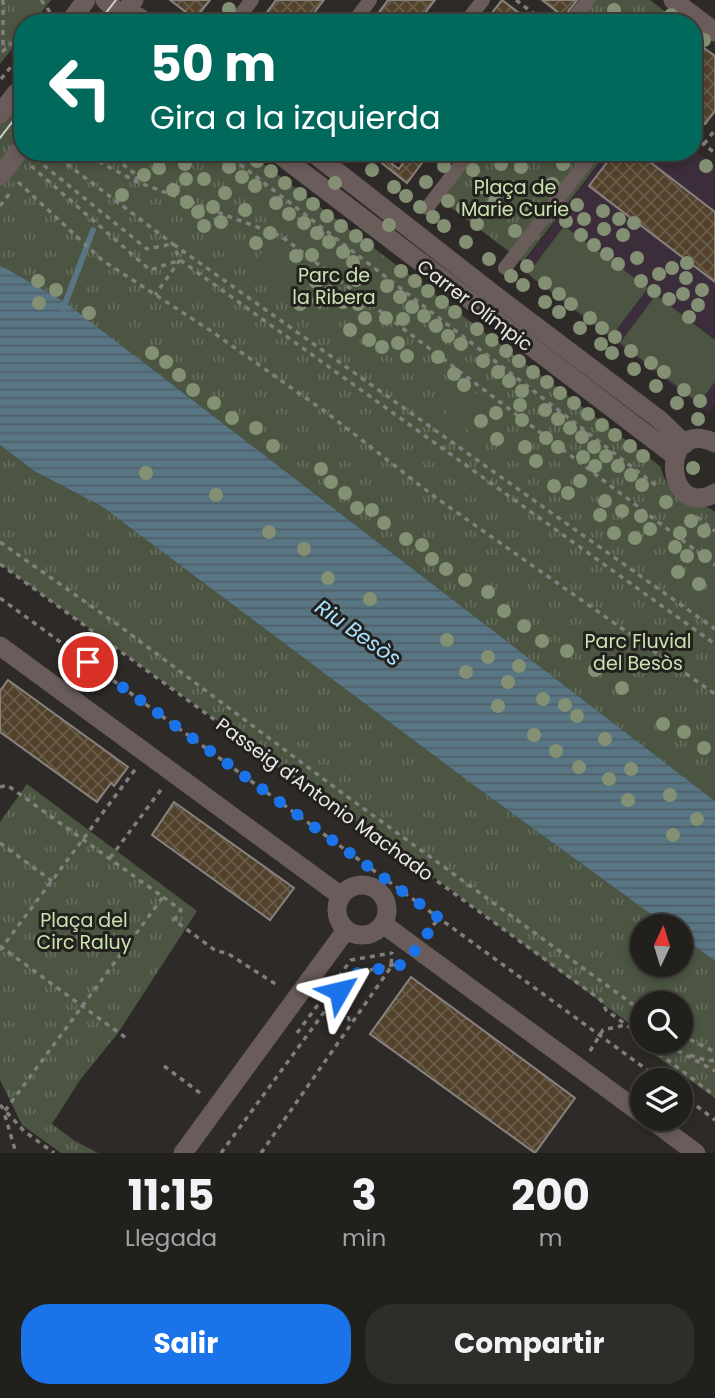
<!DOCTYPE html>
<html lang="es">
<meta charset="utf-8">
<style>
body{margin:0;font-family:Poppins,sans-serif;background:#2e2d2a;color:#f1f3f6;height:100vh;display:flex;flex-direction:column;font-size:26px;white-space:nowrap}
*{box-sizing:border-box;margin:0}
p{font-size:23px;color:#a2a3a4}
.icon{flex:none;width:38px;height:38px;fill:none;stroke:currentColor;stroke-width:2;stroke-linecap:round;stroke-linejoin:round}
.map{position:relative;height:1153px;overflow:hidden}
.drawer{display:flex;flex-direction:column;background:#22201d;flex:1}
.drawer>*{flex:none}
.banner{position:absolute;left:14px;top:14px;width:688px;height:147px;border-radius:28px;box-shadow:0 4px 10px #0003,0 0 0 2px #3f3e3b;background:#00695c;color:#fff;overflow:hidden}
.needle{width:46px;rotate:4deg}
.tools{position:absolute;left:630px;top:914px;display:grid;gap:14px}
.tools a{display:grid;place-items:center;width:63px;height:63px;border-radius:50%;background:#22201d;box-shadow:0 4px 10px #0003,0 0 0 2px #3f3e3b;font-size:35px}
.pin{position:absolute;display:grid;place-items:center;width:60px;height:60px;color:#fff;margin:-30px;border:4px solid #fff;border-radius:50%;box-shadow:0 2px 7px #0007}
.me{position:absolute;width:77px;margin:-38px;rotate:53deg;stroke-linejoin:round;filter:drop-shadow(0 0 5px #0008)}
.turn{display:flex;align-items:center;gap:24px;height:147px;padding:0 21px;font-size:32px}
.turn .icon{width:91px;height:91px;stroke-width:2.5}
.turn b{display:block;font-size:49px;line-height:60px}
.eta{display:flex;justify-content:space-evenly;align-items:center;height:119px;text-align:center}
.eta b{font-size:42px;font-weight:700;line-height:49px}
.action{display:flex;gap:14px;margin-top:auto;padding:14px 21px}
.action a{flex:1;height:80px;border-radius:28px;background:#1a73e8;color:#fff;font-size:28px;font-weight:700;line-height:80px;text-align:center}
.action a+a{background:#2e2d2a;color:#f1f3f6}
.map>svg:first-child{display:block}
.education{fill:#3b2d3a}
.grass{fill:url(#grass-tufts)}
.pitch{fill:#4b5541}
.water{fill:url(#water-rules)}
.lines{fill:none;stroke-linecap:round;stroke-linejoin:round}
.stream{stroke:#597685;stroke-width:6}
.building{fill:url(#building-cross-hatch);stroke:#87837f;stroke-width:2}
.path{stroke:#817e7c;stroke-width:3.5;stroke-dasharray:5 5;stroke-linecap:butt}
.pedestrian{stroke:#6a5c5b;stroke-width:14}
.minor{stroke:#6a5c5b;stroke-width:19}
.tertiary{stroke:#6a5c5b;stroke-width:19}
.tram{stroke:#d0cecc;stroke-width:2}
.path-bridge{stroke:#817e7c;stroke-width:3.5;stroke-dasharray:5 5;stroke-linecap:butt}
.tertiary-bridge{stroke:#6a5c5b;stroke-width:19}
.tree{fill:#849073}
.route{stroke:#1a73e8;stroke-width:12;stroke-dasharray:0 21.6}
.labels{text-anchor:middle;stroke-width:6;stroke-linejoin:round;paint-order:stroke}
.park-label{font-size:19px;fill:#cbe3b1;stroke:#23211d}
.street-label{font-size:19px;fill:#eae8e6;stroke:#23211d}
.water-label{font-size:21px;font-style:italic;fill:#a8e2ff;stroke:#23211d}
</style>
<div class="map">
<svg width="715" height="1153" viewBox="0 0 715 1153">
<defs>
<pattern id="grass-tufts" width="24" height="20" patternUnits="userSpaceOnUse" patternTransform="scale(1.75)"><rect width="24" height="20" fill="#4b5541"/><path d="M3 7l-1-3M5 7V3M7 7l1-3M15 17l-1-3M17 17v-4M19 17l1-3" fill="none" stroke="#656d5c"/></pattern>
<pattern id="water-rules" width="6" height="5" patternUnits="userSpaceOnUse" patternTransform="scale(1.75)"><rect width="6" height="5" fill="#597685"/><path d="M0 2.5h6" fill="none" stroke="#506068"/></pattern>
<pattern id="building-cross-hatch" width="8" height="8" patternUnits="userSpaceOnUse" patternTransform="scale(1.75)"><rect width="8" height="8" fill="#52422c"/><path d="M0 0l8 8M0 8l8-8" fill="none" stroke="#6b5d4b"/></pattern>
</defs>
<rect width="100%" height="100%" fill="#2d2a27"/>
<polygon class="education" points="693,149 715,166 715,340 656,296 699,403 715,382 715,404 708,413 519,269 608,152 693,152"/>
<g class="grass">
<polygon points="0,0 51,0 33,23 23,23 23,35 0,64"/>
<polygon points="579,0 650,0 680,23 561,23"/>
<path d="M0 103 23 121V152H248L661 467C663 484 678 498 694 504 702 507 708 506 715 512V801L65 302 0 265Z"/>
<polygon points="463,152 607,152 523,262 432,193"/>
<polygon points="0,445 34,471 101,506 476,787 667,926 642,926 642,964 681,964 681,936 715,961 715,1098 645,1048 645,1041 681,1041 681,1003 642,1003 642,1033 431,875 0,564"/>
<polygon points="27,784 197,911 118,1033 80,1080 52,1124 75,1141 98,1153 61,1153 22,1125 0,1080 0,822"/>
</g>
<g class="pitch">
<polygon points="564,226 648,288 611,337 528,274"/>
<polygon points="274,236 320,271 300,297 254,263"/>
<polygon points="656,295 715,340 715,382 699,403 620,343"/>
<polygon points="466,387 503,413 483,441 445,414"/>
</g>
<polygon class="water" points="0,265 65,302 715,801 715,961 681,936 681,926 667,926 476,787 101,506 34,471 0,445"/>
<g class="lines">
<polyline class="stream" points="63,309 93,230"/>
</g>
<g class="building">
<polygon points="170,0 210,0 195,19"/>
<polygon points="276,0 324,0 306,23 259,23"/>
<polygon points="388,0 435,0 417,23 371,23"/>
<polygon points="502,0 531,22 497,23 491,18 487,23 484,23"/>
<polygon points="542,0 577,0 564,17"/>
<polygon points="693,40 715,56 715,111 705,124 693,115"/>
<polygon points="384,152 400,152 392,164 399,169 410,152 430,152 407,183 378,160"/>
<polygon points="615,152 637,152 715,212 715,282 589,186"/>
<polygon points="8,680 128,767 114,786 111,783 97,802 0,732 0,691"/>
<polygon points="174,802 294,888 270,920 152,835"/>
<polygon points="411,977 575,1098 535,1153 370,1034"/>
</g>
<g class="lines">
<g class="path">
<polyline points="3,0 3,51 23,34"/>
<polyline points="41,0 50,12"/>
<polyline points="516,0 546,23"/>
<polyline points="37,23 50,12"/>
<polyline points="1,79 23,52"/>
<polyline points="693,136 715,153"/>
<polyline points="704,144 715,130"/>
<polyline points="51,152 173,244 180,260 155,295"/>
<polyline points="81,152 135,181 281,236 715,565"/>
<polyline points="107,152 138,176 135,181"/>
<polyline points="224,152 658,487"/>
<polyline points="36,159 147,249 173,244 715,629"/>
<polyline points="31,166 150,270 180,260 715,644"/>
<polyline points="18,182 102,260 211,331 327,413 435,497 715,694"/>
<polyline points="697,517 715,531"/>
<polyline points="0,542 121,627 345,795 642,1011"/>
<polyline points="0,564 601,1000 606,1010 640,1035 642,1040"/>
<polyline points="0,598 661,1080"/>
<polyline points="0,787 7,785 163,897 4,1112 16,1153"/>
<polyline points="0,843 52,881"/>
<polyline points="110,858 163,787"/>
<polyline points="163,897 181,910 174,920 216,951 227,953 277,985"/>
<polyline points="427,933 439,918"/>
<polyline points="0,946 126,1038"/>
<polyline points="0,950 137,767"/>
<polyline points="337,978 339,991 351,1025"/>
<polyline points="297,1033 351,960 392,953"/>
<polyline points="681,1035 715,1052"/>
<polyline points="643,1041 715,1096"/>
<polyline points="660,1041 715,1071"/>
<polyline points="590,1051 603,1030 625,1025"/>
<polyline points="690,1055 708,1061 715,1060"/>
<polyline points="164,1066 200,1093"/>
<polyline points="681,1094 715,1120"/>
<polyline points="0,1105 24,1131 54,1153"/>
<polyline points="221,1153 352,974 406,962"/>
<polyline points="261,1153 391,967 392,952"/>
</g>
<g class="pedestrian">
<polyline points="234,23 252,0"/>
<polyline points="353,23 370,0"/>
<polyline points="465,23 483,0"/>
<polyline points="570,23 588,0"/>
<polyline points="358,155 360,152"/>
<polyline points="427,208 470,152"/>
<polyline points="505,268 594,152"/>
</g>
<g class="minor">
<polyline points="105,0 122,16 123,23"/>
<polyline points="673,0 715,32"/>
<polyline points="122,16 139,17 146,23"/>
<polyline points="276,152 675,456"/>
<polyline points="312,152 492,293 660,420 685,444"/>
<path d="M715 443C658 416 664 522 715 493"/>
<polyline points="0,646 341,896"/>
<circle cx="362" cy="910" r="25"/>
<polyline points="383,924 642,1114"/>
<polyline points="649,1118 696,1153"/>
<polyline points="183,1153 346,930"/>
</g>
<g class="tertiary">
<polyline points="69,23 86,0"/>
<polyline points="116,23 134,0"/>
</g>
<g class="tram">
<polyline points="98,23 116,0"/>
<polyline points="0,138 23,108"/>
</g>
<polyline class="path-bridge" points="0,206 10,193"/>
<g class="tertiary-bridge">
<polyline points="0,114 16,93"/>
<polyline points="0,176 23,146"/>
</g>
</g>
<g class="tree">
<circle cx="229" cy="9" r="7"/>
<circle cx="614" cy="10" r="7"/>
<circle cx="671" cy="15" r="7"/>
<circle cx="704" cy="40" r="7"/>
<circle cx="257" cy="161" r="7"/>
<circle cx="185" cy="164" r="7"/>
<circle cx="501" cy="164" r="7"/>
<circle cx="563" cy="164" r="7"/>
<circle cx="444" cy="166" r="7"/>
<circle cx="706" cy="166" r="7"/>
<circle cx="229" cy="167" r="7"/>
<circle cx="521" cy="167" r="7"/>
<circle cx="159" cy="168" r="7"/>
<circle cx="372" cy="170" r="7"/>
<circle cx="473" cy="170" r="7"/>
<circle cx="271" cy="171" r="7"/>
<circle cx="144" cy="175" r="7"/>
<circle cx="242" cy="177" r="7"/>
<circle cx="186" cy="179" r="7"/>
<circle cx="204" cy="179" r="7"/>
<circle cx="426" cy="182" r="7"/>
<circle cx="285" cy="183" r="7"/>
<circle cx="335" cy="183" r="7"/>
<circle cx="552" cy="184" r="7"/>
<circle cx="255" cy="186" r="7"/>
<circle cx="394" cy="187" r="7"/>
<circle cx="482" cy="187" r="7"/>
<circle cx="173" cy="190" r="7"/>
<circle cx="225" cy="193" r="7"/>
<circle cx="300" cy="194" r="7"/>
<circle cx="122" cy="195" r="7"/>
<circle cx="406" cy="196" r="7"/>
<circle cx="448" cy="201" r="7"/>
<circle cx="495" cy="201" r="7"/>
<circle cx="187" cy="202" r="7"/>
<circle cx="276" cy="203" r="7"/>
<circle cx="313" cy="204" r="7"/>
<circle cx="577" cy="205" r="7"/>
<circle cx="213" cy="207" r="7"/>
<circle cx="420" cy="207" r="7"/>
<circle cx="463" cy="208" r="7"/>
<circle cx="245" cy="210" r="7"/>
<circle cx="532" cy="210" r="7"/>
<circle cx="603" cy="211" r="7"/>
<circle cx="198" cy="212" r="7"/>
<circle cx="289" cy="214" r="7"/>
<circle cx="327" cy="216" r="7"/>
<circle cx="433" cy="217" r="7"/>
<circle cx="584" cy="219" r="7"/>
<circle cx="619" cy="219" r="7"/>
<circle cx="566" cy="221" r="7"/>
<circle cx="221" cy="222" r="7"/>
<circle cx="304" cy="223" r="7"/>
<circle cx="634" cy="223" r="7"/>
<circle cx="477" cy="224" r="7"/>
<circle cx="389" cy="225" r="7"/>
<circle cx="204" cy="226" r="7"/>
<circle cx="341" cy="226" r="7"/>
<circle cx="444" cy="226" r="7"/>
<circle cx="604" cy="229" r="7"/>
<circle cx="515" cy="231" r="7"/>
<circle cx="270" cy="233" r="7"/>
<circle cx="317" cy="233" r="7"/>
<circle cx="581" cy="235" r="7"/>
<circle cx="623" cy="235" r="7"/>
<circle cx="356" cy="236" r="7"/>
<circle cx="329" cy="242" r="7"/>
<circle cx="466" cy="242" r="7"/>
<circle cx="256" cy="243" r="7"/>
<circle cx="367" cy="245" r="7"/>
<circle cx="594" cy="245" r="7"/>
<circle cx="343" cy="252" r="7"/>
<circle cx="607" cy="254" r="7"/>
<circle cx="312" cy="255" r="7"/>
<circle cx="296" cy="256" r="7"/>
<circle cx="637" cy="258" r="7"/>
<circle cx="489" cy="259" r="7"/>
<circle cx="353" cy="262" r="7"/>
<circle cx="687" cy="263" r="7"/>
<circle cx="618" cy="264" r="7"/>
<circle cx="527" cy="266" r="7"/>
<circle cx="672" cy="268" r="7"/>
<circle cx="401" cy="271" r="7"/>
<circle cx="659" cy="274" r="7"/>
<circle cx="511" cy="276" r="7"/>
<circle cx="686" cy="278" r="7"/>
<circle cx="356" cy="280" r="7"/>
<circle cx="38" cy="281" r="7"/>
<circle cx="415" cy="281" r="7"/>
<circle cx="641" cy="281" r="7"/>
<circle cx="316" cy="282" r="7"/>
<circle cx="545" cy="283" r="7"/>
<circle cx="523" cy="285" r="7"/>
<circle cx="387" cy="286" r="7"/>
<circle cx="56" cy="290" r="7"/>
<circle cx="702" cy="290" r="7"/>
<circle cx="428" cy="291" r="7"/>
<circle cx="654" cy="291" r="7"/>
<circle cx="330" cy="292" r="7"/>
<circle cx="559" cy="294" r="7"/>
<circle cx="683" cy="294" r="7"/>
<circle cx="400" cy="297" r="7"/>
<circle cx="669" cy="299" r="7"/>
<circle cx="319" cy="301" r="7"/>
<circle cx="343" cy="302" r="7"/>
<circle cx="442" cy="302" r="7"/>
<circle cx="545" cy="302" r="7"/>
<circle cx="39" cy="303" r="7"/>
<circle cx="300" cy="304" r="7"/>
<circle cx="358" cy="304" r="7"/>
<circle cx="571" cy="304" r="7"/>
<circle cx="698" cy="305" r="7"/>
<circle cx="412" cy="307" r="7"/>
<circle cx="455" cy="312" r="7"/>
<circle cx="559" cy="312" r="7"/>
<circle cx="89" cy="313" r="7"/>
<circle cx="424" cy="316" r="7"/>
<circle cx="689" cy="317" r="7"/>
<circle cx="365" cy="318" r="7"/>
<circle cx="386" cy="318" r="7"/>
<circle cx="590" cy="318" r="7"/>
<circle cx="403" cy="319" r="7"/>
<circle cx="436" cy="326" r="7"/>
<circle cx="580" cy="328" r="7"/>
<circle cx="602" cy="328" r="7"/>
<circle cx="477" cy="329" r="7"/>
<circle cx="350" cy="330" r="7"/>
<circle cx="448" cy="336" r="7"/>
<circle cx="615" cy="337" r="7"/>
<circle cx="369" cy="340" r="7"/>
<circle cx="492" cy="340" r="7"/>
<circle cx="398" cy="343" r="7"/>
<circle cx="461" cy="344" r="7"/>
<circle cx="601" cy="344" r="7"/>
<circle cx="382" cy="347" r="7"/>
<circle cx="506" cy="351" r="7"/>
<circle cx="631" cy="351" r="7"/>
<circle cx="152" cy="353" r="7"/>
<circle cx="612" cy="353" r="7"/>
<circle cx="407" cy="356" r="7"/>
<circle cx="438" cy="357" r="7"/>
<circle cx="483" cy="361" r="7"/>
<circle cx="519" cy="361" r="7"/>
<circle cx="166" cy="362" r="7"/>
<circle cx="651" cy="363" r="7"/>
<circle cx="634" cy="369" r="7"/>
<circle cx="498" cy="372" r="7"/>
<circle cx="533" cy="372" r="7"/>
<circle cx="664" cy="372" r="7"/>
<circle cx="454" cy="374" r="7"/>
<circle cx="179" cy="375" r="7"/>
<circle cx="509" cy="381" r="7"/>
<circle cx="547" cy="382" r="7"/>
<circle cx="464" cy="385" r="7"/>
<circle cx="656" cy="386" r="7"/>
<circle cx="193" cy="390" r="7"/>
<circle cx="684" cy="390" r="7"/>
<circle cx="522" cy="391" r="7"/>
<circle cx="560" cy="393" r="7"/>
<circle cx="700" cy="401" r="7"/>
<circle cx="214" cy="403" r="7"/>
<circle cx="574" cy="403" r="7"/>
<circle cx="677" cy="403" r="7"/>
<circle cx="520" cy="405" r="7"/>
<circle cx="545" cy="410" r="7"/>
<circle cx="496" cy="413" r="7"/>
<circle cx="588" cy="414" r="7"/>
<circle cx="232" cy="418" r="7"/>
<circle cx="558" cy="419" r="7"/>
<circle cx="698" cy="419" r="7"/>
<circle cx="522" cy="420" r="7"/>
<circle cx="481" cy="421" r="7"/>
<circle cx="602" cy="425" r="7"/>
<circle cx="256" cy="428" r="7"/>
<circle cx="570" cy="428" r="7"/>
<circle cx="615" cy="435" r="7"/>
<circle cx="582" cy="437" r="7"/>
<circle cx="546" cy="438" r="7"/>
<circle cx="497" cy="439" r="7"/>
<circle cx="273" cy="446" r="7"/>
<circle cx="630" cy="446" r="7"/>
<circle cx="525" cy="447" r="7"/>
<circle cx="558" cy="447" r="7"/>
<circle cx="594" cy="447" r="7"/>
<circle cx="606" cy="456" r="7"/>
<circle cx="643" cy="456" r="7"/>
<circle cx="583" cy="457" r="7"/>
<circle cx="536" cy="461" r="7"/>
<circle cx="595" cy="466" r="7"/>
<circle cx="618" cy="466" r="7"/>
<circle cx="693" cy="468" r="7"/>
<circle cx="321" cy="469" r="7"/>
<circle cx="146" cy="473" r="7"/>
<circle cx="631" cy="475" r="7"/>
<circle cx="580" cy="481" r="7"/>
<circle cx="331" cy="482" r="7"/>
<circle cx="642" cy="485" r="7"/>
<circle cx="554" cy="486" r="7"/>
<circle cx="345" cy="493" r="7"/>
<circle cx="568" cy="493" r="7"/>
<circle cx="216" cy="495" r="7"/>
<circle cx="605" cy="501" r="7"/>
<circle cx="666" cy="502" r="7"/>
<circle cx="357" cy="508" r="7"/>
<circle cx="372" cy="510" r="7"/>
<circle cx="622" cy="511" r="7"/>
<circle cx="600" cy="515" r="7"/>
<circle cx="641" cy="516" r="7"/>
<circle cx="691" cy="521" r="7"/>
<circle cx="384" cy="523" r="7"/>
<circle cx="650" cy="529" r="7"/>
<circle cx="704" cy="531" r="7"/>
<circle cx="269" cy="532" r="7"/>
<circle cx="614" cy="533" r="7"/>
<circle cx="680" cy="533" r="7"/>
<circle cx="635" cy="538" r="7"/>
<circle cx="406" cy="539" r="7"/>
<circle cx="422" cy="545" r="7"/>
<circle cx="675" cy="547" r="7"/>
<circle cx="304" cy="549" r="7"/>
<circle cx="687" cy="556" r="7"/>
<circle cx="705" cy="556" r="7"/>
<circle cx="432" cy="559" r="7"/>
<circle cx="446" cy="569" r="7"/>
<circle cx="678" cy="572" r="7"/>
<circle cx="328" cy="578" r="7"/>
<circle cx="465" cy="580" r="7"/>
<circle cx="699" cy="584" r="7"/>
<circle cx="488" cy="592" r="7"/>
<circle cx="370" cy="599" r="7"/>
<circle cx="504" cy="611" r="7"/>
<circle cx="524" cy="626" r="7"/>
<circle cx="447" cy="640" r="7"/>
<circle cx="542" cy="641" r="7"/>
<circle cx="567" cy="651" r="7"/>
<circle cx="488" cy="657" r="7"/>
<circle cx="519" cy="666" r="7"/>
<circle cx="595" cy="670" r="7"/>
<circle cx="466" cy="672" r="7"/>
<circle cx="508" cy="682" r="7"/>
<circle cx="622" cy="688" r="7"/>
<circle cx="543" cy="699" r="7"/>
<circle cx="565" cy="705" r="7"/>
<circle cx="498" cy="706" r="7"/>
<circle cx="577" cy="716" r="7"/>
<circle cx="663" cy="724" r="7"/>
<circle cx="684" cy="732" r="7"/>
<circle cx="534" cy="735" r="7"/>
<circle cx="605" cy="739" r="7"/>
<circle cx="704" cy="748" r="7"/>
<circle cx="556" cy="751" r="7"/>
<circle cx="579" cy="767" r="7"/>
<circle cx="631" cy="769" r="7"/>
<circle cx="609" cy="779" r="7"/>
<circle cx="670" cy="795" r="7"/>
<circle cx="628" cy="800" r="7"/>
<circle cx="697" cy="819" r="7"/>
<circle cx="673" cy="835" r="7"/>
</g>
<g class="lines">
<polyline class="route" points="88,662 439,918 405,964 352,974 339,991"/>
</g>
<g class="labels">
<g class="park-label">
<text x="515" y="194">Plaça de<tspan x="515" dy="22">Marie Curie</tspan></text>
<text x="334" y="282">Parc de<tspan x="334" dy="22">la Ribera</tspan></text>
<text x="638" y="648">Parc Fluvial<tspan x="638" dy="22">del Besòs</tspan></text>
<text x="84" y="927">Plaça del<tspan x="84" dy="22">Circ Raluy</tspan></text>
</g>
<g class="street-label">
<text transform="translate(475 305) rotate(37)" y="7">Carrer Olímpic</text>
<text transform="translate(325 799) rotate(36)" y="7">Passeig d'Antonio Machado</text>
</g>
<g class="water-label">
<text transform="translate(358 633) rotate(35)" y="7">Riu Besòs</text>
</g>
</g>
</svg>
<div class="tools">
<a><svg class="needle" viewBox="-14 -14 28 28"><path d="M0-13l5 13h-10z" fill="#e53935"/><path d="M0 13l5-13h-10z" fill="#a2a3a4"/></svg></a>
<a><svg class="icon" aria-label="search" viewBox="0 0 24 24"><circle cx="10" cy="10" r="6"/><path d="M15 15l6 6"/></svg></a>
<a><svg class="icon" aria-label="layers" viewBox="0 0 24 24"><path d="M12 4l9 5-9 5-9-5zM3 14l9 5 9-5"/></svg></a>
</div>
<div class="pin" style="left:88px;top:662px;background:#d93025"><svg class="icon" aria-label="arrive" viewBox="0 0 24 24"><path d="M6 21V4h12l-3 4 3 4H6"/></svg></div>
<svg class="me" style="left:339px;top:991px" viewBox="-20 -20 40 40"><path d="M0-17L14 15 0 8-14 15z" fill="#1a73e8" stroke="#fff" stroke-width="4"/></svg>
<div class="banner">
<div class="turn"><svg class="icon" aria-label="left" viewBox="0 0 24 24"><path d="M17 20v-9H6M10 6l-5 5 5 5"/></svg><div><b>50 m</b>Gira a la izquierda</div></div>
</div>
</div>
<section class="drawer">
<div class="eta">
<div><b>11:15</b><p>Llegada</p></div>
<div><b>3</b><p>min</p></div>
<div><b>200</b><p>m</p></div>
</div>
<div class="action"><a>Salir</a><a>Compartir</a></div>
</section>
